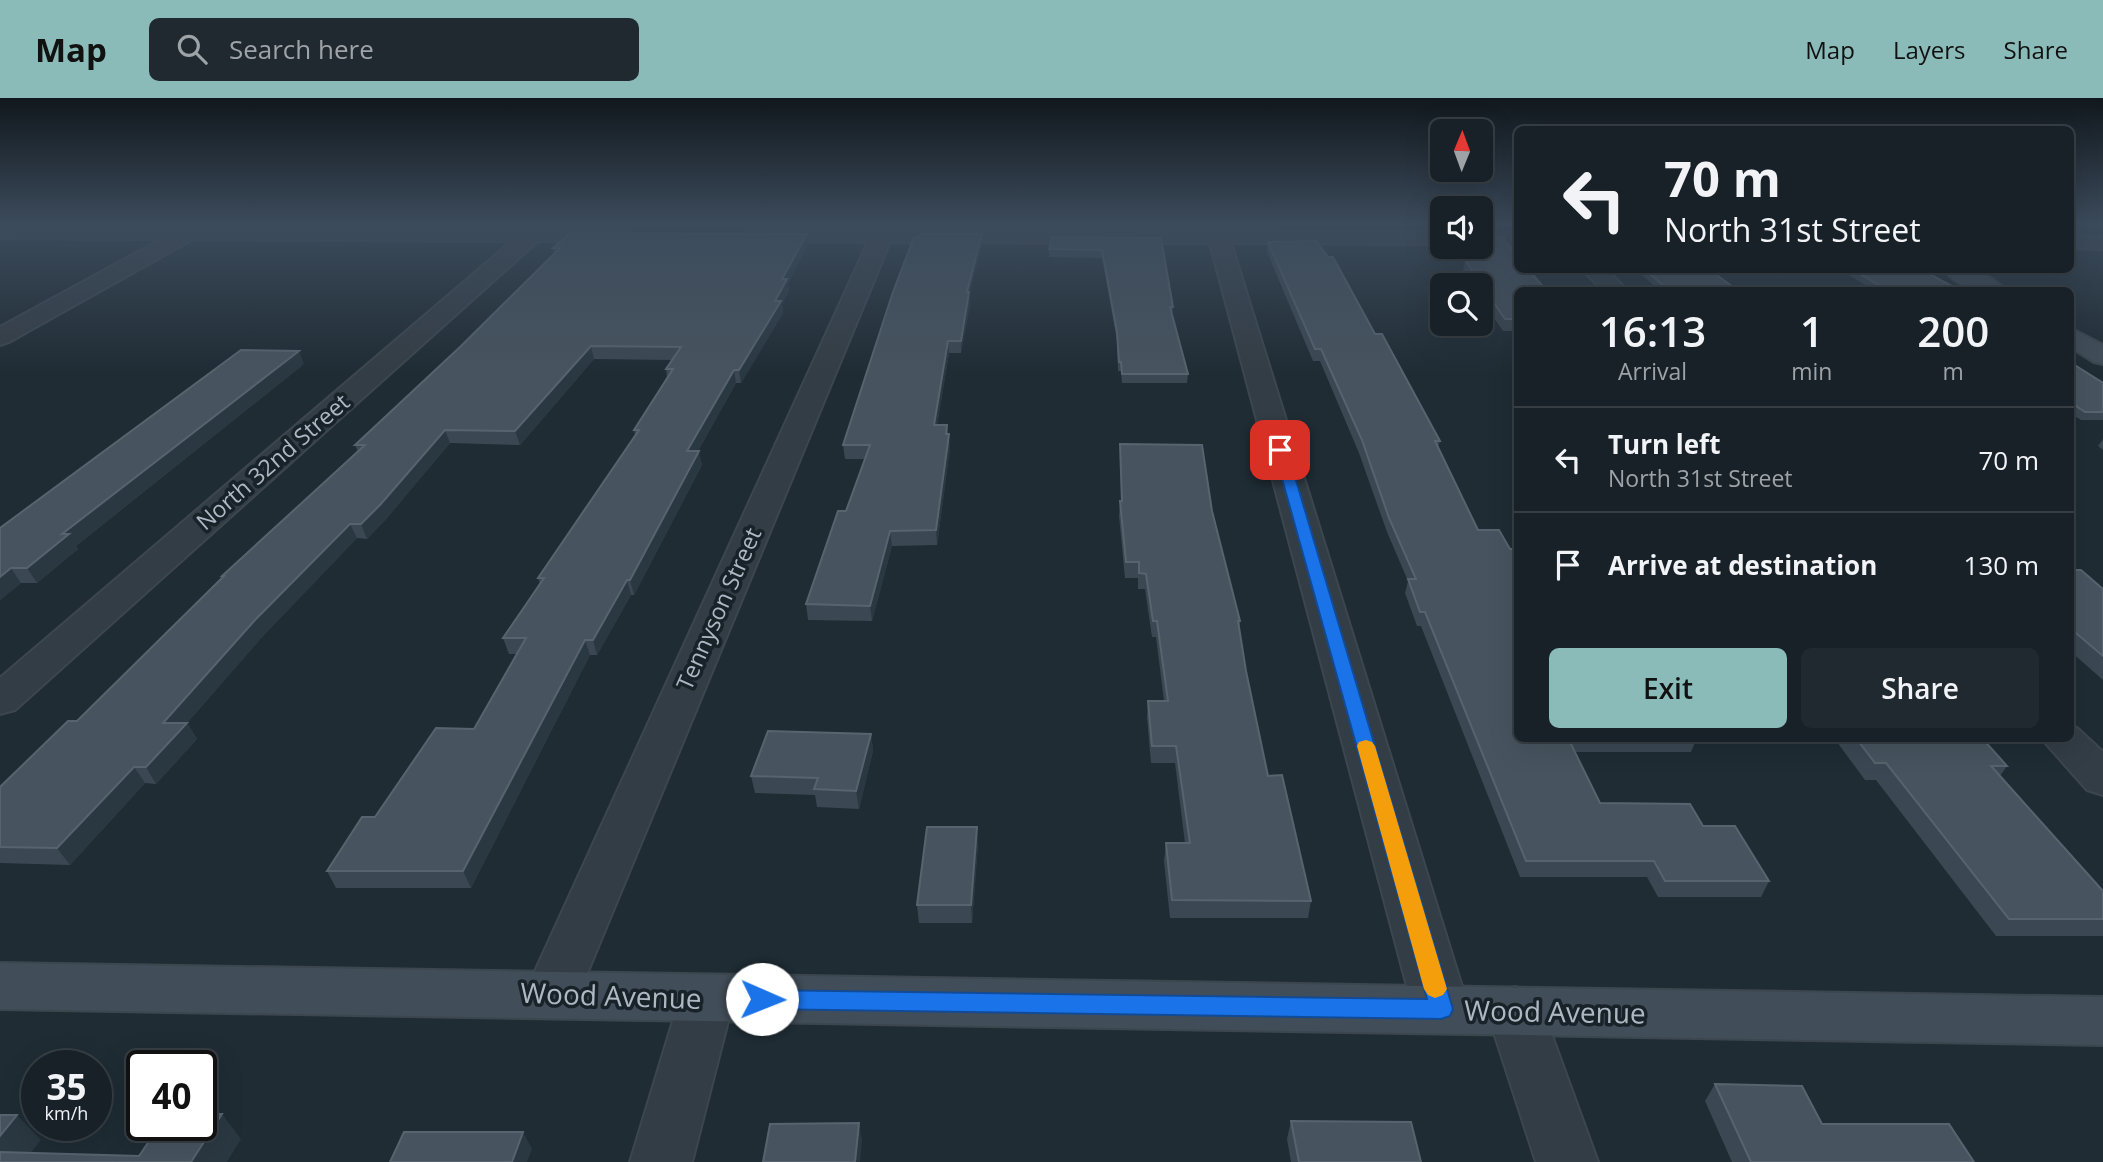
<!DOCTYPE html>
<style>
body{margin:0;font-family:"Open Sans",sans-serif;background:#20292f;color:#f1f3f6;height:100vh;display:flex;flex-direction:column;font-size:26px;white-space:nowrap}
*{box-sizing:border-box;margin:0}
p{font-size:23px;color:#9ea3a7}
.icon{flex:none;width:38px;height:38px;fill:none;stroke:currentColor;stroke-width:2;stroke-linecap:round;stroke-linejoin:round}
.map{position:relative;flex:1;overflow:hidden}
.details{position:absolute;left:1514px;top:189px;width:560px;height:455px;display:flex;flex-direction:column;background:#172127;border-radius:10px;box-shadow:0 7px 28px #0002,0 0 0 2px #363e44}
.details>*{flex:none}
.banner{position:absolute;left:1514px;top:28px;width:560px;height:147px;border-radius:10px;box-shadow:0 7px 28px #0002,0 0 0 2px #363e44;background:#172127;color:#f1f3f6;overflow:hidden}
.needle{width:46px;rotate:1deg}
.fabs{position:absolute;left:1430px;top:21px;display:grid;gap:14px}
.fabs a{display:grid;place-items:center;width:63px;height:63px;border-radius:10px;background:#172127;box-shadow:0 7px 28px #0002,0 0 0 2px #363e44;font-size:35px}
.speed{position:absolute;left:21px;top:952px;display:flex;gap:14px;font-size:35px;font-weight:700;text-align:center}
.speed>*{display:grid;place-content:center;width:91px;height:91px;border-radius:50%;background:#172127;box-shadow:0 7px 28px #0002,0 0 0 2px #363e44;line-height:1}
.speed small{font-size:18px;font-weight:400}
.speed .limit{border:4px solid #111;border-radius:10px;background:#fff;color:#111}
.pin{position:absolute;display:grid;place-items:center;width:60px;height:60px;color:#fff;margin:-30px;border-radius:14px;box-shadow:0 4px 10px #0006}
.me{position:absolute;width:77px;margin:-38px;rotate:91deg;stroke-linejoin:round;filter:drop-shadow(0 0 5px #0008)}
.turn{display:flex;align-items:center;gap:24px;height:147px;padding:0 35px;font-size:32px}
.turn .icon{width:91px;height:91px;stroke-width:2.5}
.turn b{display:block;font-size:49px;line-height:60px}
.eta{display:flex;justify-content:space-evenly;align-items:center;height:119px;text-align:center}
.eta b{font-size:42px;font-weight:600;line-height:49px}
.button{display:flex;gap:14px;margin-top:auto;padding:14px 35px}
.button a{flex:1;height:80px;border-radius:10px;background:#8bbbb9;color:#111;font-size:28px;font-weight:600;line-height:80px;text-align:center}
.button a+a{background:#20292f;color:#f1f3f6}
ul{padding:0;list-style:none}
li{display:flex;align-items:center;gap:21px;height:105px;padding:0 35px;border-top:2px solid #363e44}
li div{flex:1}
li b{display:block;font-size:26px}
li em{font-style:normal}
header{display:flex;align-items:center;gap:42px;box-sizing:border-box;height:98px;padding:0 35px;background:#8bbbb9;color:#111}
header strong{font-size:33px}
nav{display:flex;gap:38px;margin-inline-start:auto;font-size:24px}
.search{width:490px;height:63px;background:#20292f;display:flex;align-items:center;gap:18px;box-sizing:border-box;padding:0 24px;border-radius:10px;color:#9ea3a7;font-size:26px}
.map>svg:first-child{display:block}
.lines{fill:none;stroke-linecap:round;stroke-linejoin:round}
.street-casing{stroke:#3c464e;stroke-width:4}
.secondary-casing{stroke:#3c464e;stroke-width:4}
.street{fill:#333d45;fill-rule:evenodd}
.secondary{fill:#414d58;fill-rule:evenodd}
.wall{fill:#3b4853}
.shaded-wall{fill:#2a3842}
.building{fill:#47545f;stroke:#57646f;stroke-width:2}
.route{fill:#1a73e8;stroke:#114b97;stroke-width:2}
.slow{fill:#f59e0b}
.labels{text-anchor:middle;stroke-width:7;stroke-linejoin:round;paint-order:stroke}
.street-label{font-size:23px;fill:#acb8c2;stroke:#182229}
.near-street-label{font-size:28px;fill:#acb8c2;stroke:#182229}
</style>
<header>
<strong>Map</strong>
<div class="search"><svg class="icon" aria-label="search" viewBox="0 0 24 24"><circle cx="10" cy="10" r="6"/><path d="M15 15l6 6"/></svg>Search here</div>
<nav><a>Map</a><a>Layers</a><a>Share</a></nav>
</header>
<div class="map">
<svg width="2103" height="1064" viewBox="0 0 2103 1064">
<rect width="100%" height="100%" fill="#1f2c34"/>
<g class="lines">
<defs>
<g id="street">
<polygon points="533,126 549,126 550,130 621,131 628,133 632,137 628,141 621,143 538,143 15,612 0,616 0,580 512,143 193,141 9,244 0,247 0,229 162,141 0,140 0,128 527,130"/>
<polygon points="877,126 897,126 895,131 1206,133 1205,126 1225,126 1227,133 1442,134 1442,146 1231,145 1469,911 1460,928 1441,935 1422,928 1413,911 1210,145 890,144 579,895 571,911 552,918 533,911 525,895 868,144 755,143 748,141 744,137 748,133 755,131 874,131"/>
<rect x="1480" y="135" width="37" height="12"/>
<polygon points="2070,138 2103,139 2103,151 2070,150"/>
<polygon points="1583,172 1607,172 1627,192 1602,192"/>
<polygon points="2070,628 2077,630 2103,654 2103,697 2087,692 2041,640 2070,640"/>
<polygon points="707,877 726,883 734,900 692,1064 630,1064 680,900 688,883"/>
<polygon points="1515,889 1535,896 1543,913 1598,1064 1536,1064 1487,913 1495,896"/>
</g>
<g id="secondary">
<path d="M1945 172C1965 170 1991 174 2004 192 1983 194 1958 191 1945 172Z"/>
<polygon points="2070,230 2103,247 2103,266 2094,264 2070,249"/>
<polygon points="0,865 2103,899 2103,947 0,911"/>
</g>
</defs>
<use href="#street" class="street-casing"/>
<use href="#secondary" class="secondary-casing"/>
<use href="#street" class="street"/>
<use href="#secondary" class="secondary"/>
</g>
<g class="wall">
<polygon points="593,126 821,126 819,128 594,128"/>
<polygon points="925,126 987,126 986,129 926,129"/>
<polygon points="1054,126 1157,126 1156,130 1054,129"/>
<polygon points="1437,126 1442,126 1442,132"/>
<polygon points="982,136 982,147 969,197 970,206 961,255 949,255 937,327 947,327 950,350 937,447 892,448 872,523 808,522 806,506 846,413 865,361 845,361 843,347 919,139"/>
<polygon points="1161,140 1173,209 1172,217 1188,276 1187,285 1122,285 1121,273 1118,273 1117,242 1102,160 1049,159 1049,151"/>
<polygon points="1268,144 1375,236 1440,343 1438,349 1517,640 1697,640 1691,654 1575,654 1600,705 1703,728 1769,783 1761,799 1658,799 1647,779 1520,779 1421,528 1417,528 1405,495 1408,483 1387,434 1359,355 1320,263 1313,263 1267,154"/>
<polygon points="808,146 788,186 789,193 782,206 783,215 741,285 736,285 698,353 702,367 634,497 631,497 597,557 590,557 471,790 336,790 327,773 375,719 474,631 517,556 509,556 503,540 540,486 538,480 635,337 634,332 667,279 666,271 672,262 594,261 520,347 450,345 386,421 367,441 357,440 263,538 187,625 197,641 156,686 145,685 70,767 0,765 0,689 77,623 223,480 222,478 358,354 355,347 461,248 554,156 553,150"/>
<polygon points="1456,149 1480,149 1517,192 1517,234 1516,233 1503,233 1480,199 1480,187 1472,187 1463,173 1465,162 1467,162"/>
<polygon points="1636,172 1922,172 1959,192 1873,192 1846,175 1720,173 1719,176 1716,176 1737,192 1659,192"/>
<polygon points="2070,264 2103,285 2103,322 2081,322 2070,315"/>
<polygon points="304,266 76,448 78,451 37,485 21,485 0,502 0,430"/>
<polygon points="2103,341 2103,352 2098,348"/>
<polygon points="1120,346 1212,413 1240,523 1239,532 1246,573 1268,678 1311,803 1308,820 1170,820 1164,763 1166,745 1185,745 1175,665 1151,665 1147,619 1148,603 1164,603 1156,539 1152,539 1145,491 1138,491 1138,480 1125,480 1119,418 1120,403 1121,403"/>
<polygon points="2070,472 2103,491 2103,582 2070,553"/>
<polygon points="871,636 873,653 859,711 817,709 815,697 755,695 751,678"/>
<polygon points="1834,640 1982,640 2007,668 2000,678 2103,793 2103,838 1996,838 1876,682 1865,682"/>
<polygon points="978,746 972,825 919,825 917,807"/>
<polygon points="1715,986 1822,1026 1974,1064 1732,1064 1705,1003"/>
<polygon points="1291,1023 1421,1064 1291,1064 1287,1041"/>
</g>
<g class="shaded-wall">
<polygon points="1480,126 1486,126 1484,132 1480,134"/>
<polygon points="807,136 808,146 788,186 789,193 782,206 783,215 741,285 739,272 775,203 782,181"/>
<polygon points="982,136 982,147 969,197 970,206 961,255 961,243 967,194"/>
<polygon points="948,243 949,255 935,341 934,327"/>
<polygon points="591,248 594,261 520,347 515,333"/>
<polygon points="299,253 304,266 76,448 78,451 37,485 27,470 62,436"/>
<polygon points="734,272 736,285 690,367 687,353"/>
<polygon points="445,332 450,345 386,421 367,441 361,426"/>
<polygon points="949,336 950,350 937,447 936,432"/>
<polygon points="699,353 702,367 634,497 630,482"/>
<polygon points="350,426 357,440 263,538 187,625 197,641 156,686 146,669 163,625 255,522"/>
<polygon points="890,433 892,448 872,523 870,508"/>
<polygon points="11,470 21,485 0,502 0,479"/>
<polygon points="627,482 631,497 597,557 593,542"/>
<polygon points="585,542 590,557 471,790 463,773"/>
<polygon points="871,636 873,653 859,711 856,693"/>
<polygon points="134,669 145,685 70,767 57,750"/>
<polygon points="977,729 978,746 972,825 971,807"/>
<polygon points="222,1016 241,1041 227,1064 191,1064"/>
<polygon points="17,1017 41,1042 23,1064 0,1064 0,1038"/>
<polygon points="859,1025 862,1042 860,1064 855,1064"/>
<polygon points="523,1034 532,1051 527,1064 512,1064"/>
</g>
<g class="building">
<polygon points="570,135 807,136 782,181 787,181 775,203 781,203 739,272 734,272 687,353 699,353 630,482 627,482 593,542 585,542 463,773 327,773 362,719 375,719 436,630 474,631 526,540 503,540 544,480 538,480 639,332 634,332 673,271 666,271 681,249 591,248 515,333 445,332 380,407 361,426 350,426 255,522 163,625 187,625 146,669 134,669 57,750 0,749 0,689 68,623 77,623 224,478 222,478 365,347 355,347 461,248 560,150 553,150"/>
<polygon points="920,136 982,136 967,194 969,194 961,243 948,243 934,327 947,327 946,336 949,336 936,432 890,433 870,508 806,506 838,413 846,413 870,347 843,347 893,194 914,139 919,139"/>
<polygon points="1480,138 1502,139 1517,158 1517,172 1529,172 1546,192 1517,192 1517,221 1505,221 1465,162 1478,162 1467,149 1480,149"/>
<polygon points="1052,139 1161,140 1173,209 1170,209 1188,276 1122,276 1121,264 1119,264 1117,234 1102,152 1049,151"/>
<polygon points="1316,143 1328,159 1333,159 1375,236 1382,236 1440,343 1435,343 1478,432 1499,432 1510,451 1517,451 1517,640 1568,640 1600,705 1690,706 1703,728 1735,728 1769,783 1665,783 1654,763 1526,763 1425,514 1420,514 1408,481 1416,481 1389,420 1362,342 1321,251 1315,251 1268,144"/>
<polygon points="1645,172 1710,172 1737,192 1669,192"/>
<polygon points="1853,172 1922,172 1959,192 1887,192"/>
<polygon points="241,252 299,253 62,436 69,436 27,470 11,470 0,479 0,430"/>
<polygon points="2070,264 2103,285 2103,314 2085,314 2070,304"/>
<polygon points="1120,346 1202,347 1212,413 1240,523 1238,523 1246,573 1268,678 1282,677 1311,803 1172,802 1166,745 1190,745 1176,648 1152,648 1148,603 1168,603 1157,523 1153,523 1146,476 1139,475 1139,464 1126,464 1120,403 1122,403"/>
<polygon points="2070,472 2081,472 2103,491 2103,558 2070,530"/>
<polygon points="768,633 871,636 856,693 814,691 818,680 751,678"/>
<polygon points="1856,640 1982,640 2007,668 1991,668 2103,793 2103,821 2009,821 1886,665 1875,665"/>
<polygon points="927,729 977,729 971,807 917,807"/>
<polygon points="1715,986 1802,988 1822,1026 1949,1026 1974,1064 1751,1064"/>
<polygon points="201,1016 222,1016 191,1064 0,1064 0,1054 139,1058 160,1027 201,1027"/>
<polygon points="0,1017 17,1017 0,1038"/>
<polygon points="1291,1023 1411,1024 1421,1064 1299,1064"/>
<polygon points="859,1025 855,1064 763,1064 770,1026"/>
<polygon points="404,1034 523,1034 512,1064 390,1064"/>
</g>
<linearGradient id="sky" x2="0" y2="1"><stop stop-color="#11181d"/><stop offset="0.46" stop-color="#3c4b5c"/><stop offset="1" stop-color="#3c4b5c" stop-opacity="0"/></linearGradient>
<rect width="2103" height="275" fill="url(#sky)"/>
<polygon class="route" points="1280,348 1287,352 1453,911 1450,918 1441,921 762,911 754,908 750,901 754,894 762,892 1427,901 1274,352"/>
<polygon class="slow" points="1366,642 1372,644 1375,648 1447,891 1443,897 1435,900 1428,897 1424,891 1357,648 1359,644"/>
<g class="labels">
<g class="street-label">
<text transform="translate(273 364) rotate(-41)" y="8">North 32nd Street</text>
<text transform="translate(719 511) rotate(-66)" y="8">Tennyson Street</text>
</g>
<g class="near-street-label">
<text transform="translate(611 898) rotate(2)" y="10">Wood Avenue</text>
<text transform="translate(1555 914) rotate(1)" y="10">Wood Avenue</text>
</g>
</g>
</svg>
<div class="fabs">
<a><svg class="needle" viewBox="-14 -14 28 28"><path d="M0-13l5 13h-10z" fill="#e53935"/><path d="M0 13l5-13h-10z" fill="#9ea3a7"/></svg></a>
<a><svg class="icon" aria-label="sound" viewBox="0 0 24 24"><path d="M4 9h4l5-4v14l-5-4H4zM17 9q2 3 0 6"/></svg></a>
<a><svg class="icon" aria-label="search" viewBox="0 0 24 24"><circle cx="10" cy="10" r="6"/><path d="M15 15l6 6"/></svg></a>
</div>
<div class="speed"><div>35<small>km/h</small></div><div class="limit">40</div></div>
<div class="pin" style="left:1280px;top:352px;background:#d93025"><svg class="icon" aria-label="arrive" viewBox="0 0 24 24"><path d="M6 21V4h12l-3 4 3 4H6"/></svg></div>
<svg class="me" style="left:762px;top:901px" viewBox="-20 -20 40 40"><circle r="19" fill="#fff"/><path d="M0-13L10 11 0 6-10 11z" fill="#1a73e8"/></svg>
<div class="banner">
<div class="turn"><svg class="icon" aria-label="left" viewBox="0 0 24 24"><path d="M17 20v-9H6M10 6l-5 5 5 5"/></svg><div><b>70 m</b>North 31st Street</div></div>
</div>
<section class="details">
<div class="eta">
<div><b>16:13</b><p>Arrival</p></div>
<div><b>1</b><p>min</p></div>
<div><b>200</b><p>m</p></div>
</div>
<ul>
<li><svg class="icon" aria-label="left" viewBox="0 0 24 24"><path d="M17 20v-9H6M10 6l-5 5 5 5"/></svg><div><b>Turn left</b><p>North 31st Street</p></div><em>70 m</em></li>
<li><svg class="icon" aria-label="arrive" viewBox="0 0 24 24"><path d="M6 21V4h12l-3 4 3 4H6"/></svg><div><b>Arrive at destination</b></div><em>130 m</em></li>
</ul>
<div class="button"><a>Exit</a><a>Share</a></div>
</section>
</div>
